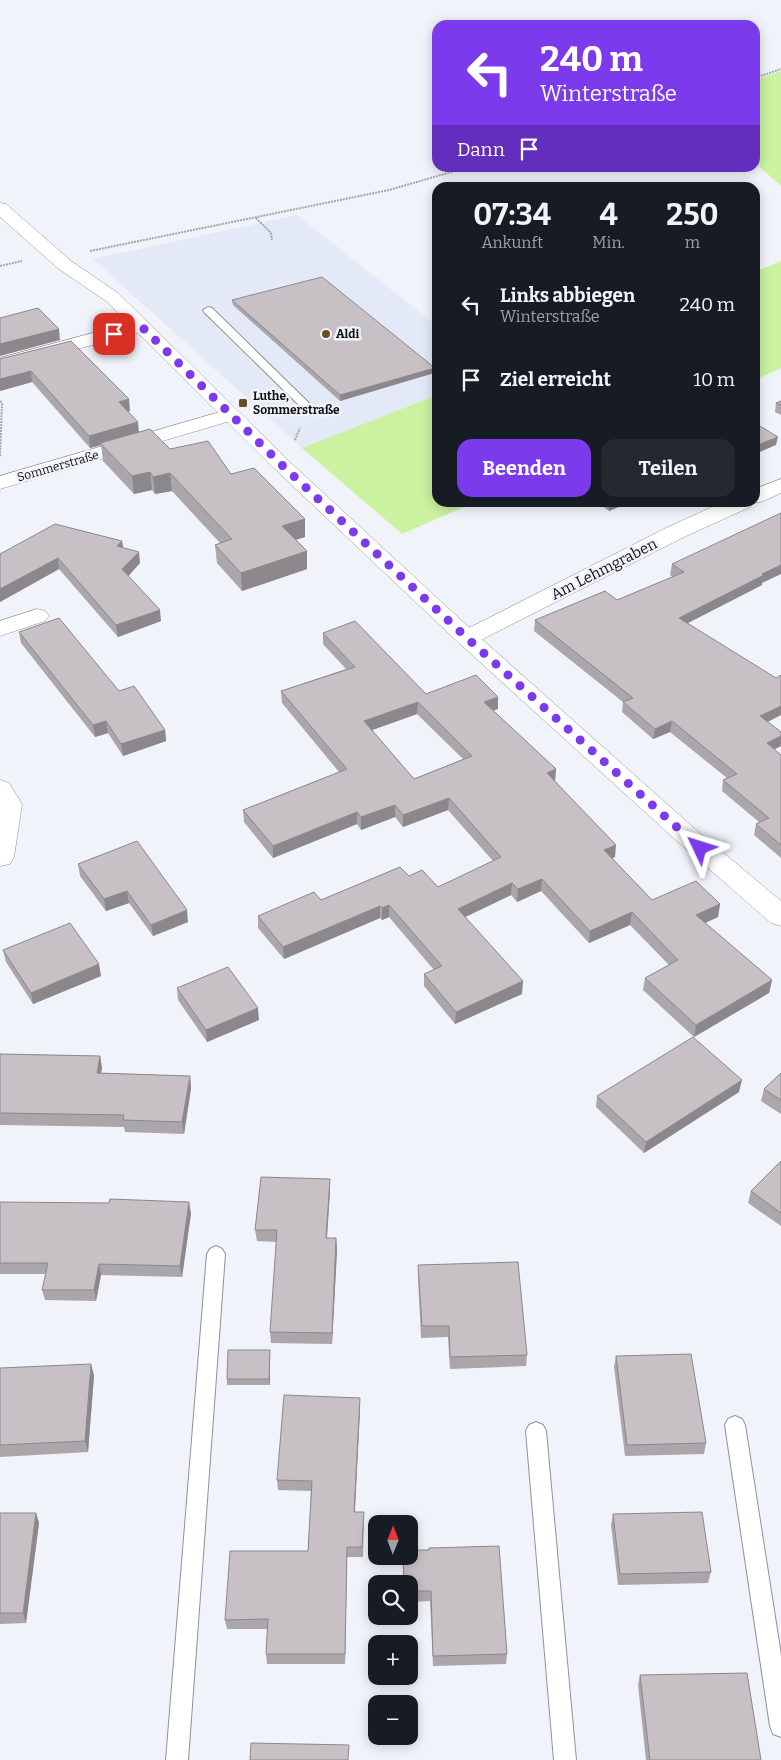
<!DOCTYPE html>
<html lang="de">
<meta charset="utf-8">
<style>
body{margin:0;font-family:Bitter,serif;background:#242831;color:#f1f3f6;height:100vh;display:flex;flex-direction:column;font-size:19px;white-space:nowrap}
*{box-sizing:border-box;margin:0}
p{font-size:16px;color:#9ea1a6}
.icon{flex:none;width:28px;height:28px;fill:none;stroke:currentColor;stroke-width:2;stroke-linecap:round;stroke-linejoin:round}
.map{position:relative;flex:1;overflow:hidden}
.drawer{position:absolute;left:432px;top:182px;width:328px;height:325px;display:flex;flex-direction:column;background:#171b24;border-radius:15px;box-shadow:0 2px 12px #0003}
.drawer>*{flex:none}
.guide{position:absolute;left:432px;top:20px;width:328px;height:152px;border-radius:15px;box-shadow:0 2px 12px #0003;background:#7c3aed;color:#fff;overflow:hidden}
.needle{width:32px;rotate:1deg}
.controls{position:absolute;left:368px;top:1515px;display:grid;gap:10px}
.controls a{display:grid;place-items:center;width:50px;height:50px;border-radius:10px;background:#171b24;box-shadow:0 2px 12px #0003;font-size:25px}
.pin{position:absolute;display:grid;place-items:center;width:42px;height:42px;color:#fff;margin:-21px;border-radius:10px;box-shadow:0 2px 8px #0006}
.me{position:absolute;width:55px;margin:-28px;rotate:311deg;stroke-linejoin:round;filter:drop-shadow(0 0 4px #0008)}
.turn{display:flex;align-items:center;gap:18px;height:105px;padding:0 25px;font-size:22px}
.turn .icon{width:65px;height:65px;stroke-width:2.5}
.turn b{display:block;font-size:35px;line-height:42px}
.then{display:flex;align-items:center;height:48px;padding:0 25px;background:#0003;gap:10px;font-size:19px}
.eta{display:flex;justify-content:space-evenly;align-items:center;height:85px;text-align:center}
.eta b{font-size:30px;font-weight:700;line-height:35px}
.button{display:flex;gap:10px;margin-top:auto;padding:10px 25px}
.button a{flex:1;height:58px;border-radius:15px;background:#7c3aed;color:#fff;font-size:20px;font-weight:700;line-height:58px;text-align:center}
.button a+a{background:#242831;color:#f1f3f6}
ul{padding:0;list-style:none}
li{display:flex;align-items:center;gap:15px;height:75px;padding:0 25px}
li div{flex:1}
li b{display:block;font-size:19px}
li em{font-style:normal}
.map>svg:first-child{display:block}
.built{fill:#e3e9f6}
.green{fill:#caf2a0}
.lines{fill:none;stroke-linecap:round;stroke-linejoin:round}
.lane-casing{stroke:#8f9197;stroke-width:2}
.street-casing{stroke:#8f9197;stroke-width:1}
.secondary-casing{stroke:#8f9197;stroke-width:1}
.path{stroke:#a3a6aa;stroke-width:2;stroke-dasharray:2 1;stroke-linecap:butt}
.lane{fill:#fff;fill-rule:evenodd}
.street{fill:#fff;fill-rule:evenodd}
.secondary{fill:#fff;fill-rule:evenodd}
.wall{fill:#aba6aa;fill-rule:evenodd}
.shaded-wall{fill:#8b878b}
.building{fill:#c7c1c6;stroke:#8b878b;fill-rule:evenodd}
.route{stroke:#7c3aed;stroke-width:9;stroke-dasharray:0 16.2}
.poi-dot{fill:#6c5023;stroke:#f0f3f9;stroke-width:2}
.labels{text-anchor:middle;stroke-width:5;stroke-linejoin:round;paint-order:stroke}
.far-poi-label{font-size:12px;font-weight:bold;fill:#101113;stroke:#f0f3f9;text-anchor:start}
.far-street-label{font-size:12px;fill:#101113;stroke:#f0f3f9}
.street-label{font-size:15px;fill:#101113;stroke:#f0f3f9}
</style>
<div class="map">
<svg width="781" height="1760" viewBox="0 0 781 1760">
<rect width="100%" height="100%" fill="#f0f3f9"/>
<polygon class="built" points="297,215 437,326 437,395 302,448 93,259"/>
<g class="green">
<polygon points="781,71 781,186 755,163 755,80"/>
<polygon points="781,261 781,368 755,380 755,272"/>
<polygon points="437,395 438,502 473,503 402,534 302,448"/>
</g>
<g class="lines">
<defs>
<g id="lane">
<polygon points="208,307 212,308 312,406 313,408 312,410 304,410 204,312 203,310"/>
<polygon points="216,1246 222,1249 225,1254 188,1760 166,1760 207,1254 210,1249"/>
<polygon points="735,1416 742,1419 745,1425 781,1655 781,1737 773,1734 770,1726 725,1425 728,1419"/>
<polygon points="536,1422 543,1425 546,1431 576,1760 554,1760 526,1431 529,1425"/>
</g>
<g id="street">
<polygon points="141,320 148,322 150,326 148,330 0,370 0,358"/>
<polygon points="230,409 237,411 240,415 237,419 0,489 0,476"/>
<path d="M781 479V493C772 497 762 503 752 503L750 507 682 538 475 643 467 645 459 643 455 638 459 633 666 528 723 502H755V489Z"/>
<polygon points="37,609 45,611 49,616 45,621 0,636 0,621"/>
<polygon points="0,780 9,783 22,804 14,857 10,864 0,866"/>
</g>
<polygon id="secondary" points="0,203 6,204 71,261 118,293 292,464 475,633 695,829 781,901 781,926 771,923 677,841 459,643 278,472 106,301 59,269 0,217"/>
</defs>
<use href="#lane" class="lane-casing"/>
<use href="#street" class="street-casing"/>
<use href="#secondary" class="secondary-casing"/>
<g class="path">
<polyline points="755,78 781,69"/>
<polyline points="256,218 271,233 272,240"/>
<polyline points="90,251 389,190 465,168"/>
<polyline points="0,266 22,261"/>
<polyline points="0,401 2,403 0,457"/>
<polyline points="295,440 300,428"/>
</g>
<use href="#lane" class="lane"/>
<use href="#street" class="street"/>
<use href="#secondary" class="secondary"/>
</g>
<g class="wall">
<polygon points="232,300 435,368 434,373 340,401 233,305"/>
<polygon points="71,341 130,411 128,411 139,432 170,449 231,474 305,537 295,540 307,569 242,591 217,563 215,545 220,543 172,491 155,494 152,490 134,494 103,461 101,445 90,448 32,382 0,391"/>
<polygon points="781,401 781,415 775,412 776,403"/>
<polygon points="597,502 630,502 609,511"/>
<polygon points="122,541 123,548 140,563 128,576 161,621 118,637 59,569 0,602 0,554"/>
<polygon points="672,564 762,583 762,585 688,623 768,722 781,732 781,746 774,749 781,755 781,858 754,835 756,824 759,822 722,791 723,780 727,778 670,732 653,739 622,712 623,702 534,631 535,620 617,600 673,577 670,575"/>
<polygon points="19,632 119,691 165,730 166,741 123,756 108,733 95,737 21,643"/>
<path d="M323 633 426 694 498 709 493 711 556 769 555 781 615 857 612 858 652 900 720 904 718 917 704 923 772 980 769 993 694 1037 643 990 645 978 669 965 630 925 589 943 541 891 517 902 511 895 465 917 522 994 455 1024 424 986V974L434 970 389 917 382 920 380 918 284 959 258 928V916L321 900 409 876 438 887 493 861 448 810 403 827 395 817 361 830 357 824 273 858 244 822 243 810 339 772 282 703 281 691 346 669 323 644ZM417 714 463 759 414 779 372 730Z"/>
<polygon points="78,864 188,922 153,936 129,903 106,911 80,876"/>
<polygon points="3,950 101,976 33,1004 6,962"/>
<polygon points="177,988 259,1020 207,1042 178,1000"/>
<polygon points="0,1054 100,1056 102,1068 101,1073 190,1076 191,1088 184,1134 125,1132 124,1127 0,1125"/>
<polygon points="781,1073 781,1114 761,1101 764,1089"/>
<polygon points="739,1092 644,1153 596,1107 597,1096"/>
<polygon points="781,1161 781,1226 748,1203 751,1191"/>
<polygon points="330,1179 330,1191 327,1238 336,1238 337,1250 332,1344 271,1343 270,1332 277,1242 257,1241 255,1230"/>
<polygon points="0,1202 191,1213 182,1277 101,1275 96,1301 45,1300 42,1290 46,1274 0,1274"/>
<polygon points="418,1265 527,1355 526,1366 450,1369 448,1337 421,1338 418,1277"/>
<polygon points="270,1356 270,1385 227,1385 227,1379"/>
<polygon points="616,1356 706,1443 704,1454 625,1456 614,1367"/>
<polygon points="0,1368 94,1375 88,1452 0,1457"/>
<polygon points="360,1398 360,1409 355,1512 364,1522 363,1557 347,1557 345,1664 267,1664 266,1654 267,1629 227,1629 225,1620 308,1551 311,1491 278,1490 277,1480"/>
<polygon points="0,1513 36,1513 39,1523 26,1623 0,1624"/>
<polygon points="613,1514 711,1572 708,1583 618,1585 611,1525"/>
<polygon points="429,1550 507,1654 506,1664 433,1666 430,1601 409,1602 409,1584 404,1584 403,1560 403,1556"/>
<polygon points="640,1675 761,1760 646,1760 638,1685"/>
</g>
<g class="shaded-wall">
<polygon points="59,329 60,340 0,356 0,344"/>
<polygon points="435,368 434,373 340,401 340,395"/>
<polygon points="31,371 32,382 0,391 0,379"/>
<polygon points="129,399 130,411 120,414 119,402"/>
<polygon points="138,422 139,433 100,443 101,445 90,448 89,436"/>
<polygon points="778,437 776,445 755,454 755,446"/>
<polygon points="150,472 152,490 134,494 132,476"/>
<polygon points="170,473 172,491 155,494 153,477"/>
<polygon points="609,502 630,502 609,511"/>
<polygon points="305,519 305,537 282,544 282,526"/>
<polygon points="122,541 124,553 117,546"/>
<polygon points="307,551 307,569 242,591 241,573"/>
<polygon points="139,552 140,563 124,581 122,569"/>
<polygon points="58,558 59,569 0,602 0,589"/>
<polygon points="781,565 781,574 762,583 762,585 678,628 679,618 762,574"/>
<polygon points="160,610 161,621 118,637 116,625"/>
<polygon points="498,697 498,709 483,714 484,702"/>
<polygon points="418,702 417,714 364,733 364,721"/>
<polygon points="781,706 781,715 758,727 760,716"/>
<polygon points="106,721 108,733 95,737 93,725"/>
<polygon points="672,721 670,732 653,739 655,729"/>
<polygon points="165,730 166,741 123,756 121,744"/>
<polygon points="781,736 781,746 765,754 767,743"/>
<polygon points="556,769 555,781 547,773"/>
<polygon points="449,798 448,810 403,827 403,815"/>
<polygon points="395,805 395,817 361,830 361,817"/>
<polygon points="357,812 357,824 273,858 273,846"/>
<polygon points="616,845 615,857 602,862 604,850"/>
<polygon points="542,879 541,891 517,902 518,889"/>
<polygon points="512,883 511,895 457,921 458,909"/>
<polygon points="127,891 129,903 106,911 104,899"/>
<polygon points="720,904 718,917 694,928 696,915"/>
<polygon points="389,905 389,917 382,920 382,908"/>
<polygon points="380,906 380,918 284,959 283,947"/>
<polygon points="187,910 188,922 153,936 151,925"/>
<polygon points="632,912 630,925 589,943 590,931"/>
<polygon points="99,964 101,976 33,1004 31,993"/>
<polygon points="772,980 769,993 694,1037 696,1025"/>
<polygon points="523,981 522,994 455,1024 456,1012"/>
<polygon points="258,1008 259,1020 207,1042 206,1030"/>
<polygon points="100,1056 102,1068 99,1085 97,1073"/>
<polygon points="190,1076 191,1088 184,1134 182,1122"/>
<polygon points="742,1080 739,1092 644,1153 646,1142"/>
<polygon points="330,1179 330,1191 326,1249 326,1238"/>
<polygon points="189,1202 191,1213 182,1277 180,1266"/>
<polygon points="336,1238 337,1250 332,1344 332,1333"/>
<polygon points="99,1264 101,1275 96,1301 94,1290"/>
<polygon points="270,1350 270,1385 269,1379"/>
<polygon points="91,1364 94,1375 88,1452 85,1441"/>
<polygon points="360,1398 360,1409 354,1522 354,1512"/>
<polygon points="36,1513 39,1523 26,1623 23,1613"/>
<polygon points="347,1547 347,1557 345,1664 345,1654"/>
</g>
<g class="building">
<polygon points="322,277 435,368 340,395 232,300"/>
<polygon points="38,308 59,329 0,344 0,318"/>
<polygon points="71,341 129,399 119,402 138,422 89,436 31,371 0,379 0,359"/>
<polygon points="781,401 781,405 776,403"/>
<polygon points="755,423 778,437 755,446"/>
<polygon points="150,429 170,449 208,441 231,474 254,468 305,519 282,526 307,551 241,573 215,545 232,539 170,473 153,477 150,472 132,476 100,443"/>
<polygon points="781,513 781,565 762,574 764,575 679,618 776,678 781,675 781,706 760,716 781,732 781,736 767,743 781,755 781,845 756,824 769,818 723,780 737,774 672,721 655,729 623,702 633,698 535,620 605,591 617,600 684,572 672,564"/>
<polygon points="55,524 122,541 117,546 139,552 122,569 160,610 116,625 58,558 0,589 0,554"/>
<polygon points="59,618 119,691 134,686 165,730 121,744 106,721 93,725 19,632"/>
<path d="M355 621 426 694 476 675 498 697 484 702 556 769 547 773 616 845 604 850 652 900 696 881 720 904 696 915 772 980 696 1025 645 978 678 960 632 912 590 931 542 879 518 889 512 883 458 909 523 981 456 1012 424 974 442 966 389 905 382 908 380 906 283 947 258 916 314 892 321 900 400 867 409 876 422 870 438 887 501 857 449 798 403 815 395 805 361 817 357 812 273 846 243 810 347 769 281 691 355 667 323 633ZM418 702 472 756 414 779 364 721Z"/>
<polygon points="137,841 187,910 151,925 127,891 104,899 78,864"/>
<polygon points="70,923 99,964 31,993 3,950"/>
<polygon points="228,967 258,1008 206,1030 177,988"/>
<polygon points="693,1037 742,1080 646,1142 597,1096"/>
<polygon points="0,1054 100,1056 97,1073 190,1076 182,1122 123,1120 124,1115 0,1113"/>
<polygon points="781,1073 781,1100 764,1089"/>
<polygon points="781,1161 781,1213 751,1191"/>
<polygon points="261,1177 330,1179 326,1238 336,1238 332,1333 270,1332 277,1230 255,1230"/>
<polygon points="110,1199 189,1202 180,1266 99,1264 94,1290 42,1290 48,1263 0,1263 0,1202 109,1203"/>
<polygon points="518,1262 527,1355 450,1357 449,1326 422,1326 418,1265"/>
<polygon points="228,1350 270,1350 269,1379 227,1379"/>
<polygon points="691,1354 706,1443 627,1445 616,1356"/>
<polygon points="91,1364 85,1441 0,1445 0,1368"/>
<polygon points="284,1395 360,1398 354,1512 364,1512 362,1547 347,1547 345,1654 266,1654 268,1619 225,1620 230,1551 308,1551 312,1481 277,1480"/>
<polygon points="702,1512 711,1572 620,1574 613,1514"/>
<polygon points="0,1513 36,1513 23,1613 0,1613"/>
<polygon points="499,1546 507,1654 433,1656 431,1591 409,1591 409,1584 404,1584 403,1556 409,1556 409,1550 429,1550 429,1548"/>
<polygon points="747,1673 761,1760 650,1760 640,1675"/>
<polygon points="251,1743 349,1745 348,1760 250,1760"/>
</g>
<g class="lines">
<polyline class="route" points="114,334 141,326 285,468 467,638 700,848"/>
</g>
<g class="poi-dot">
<circle cx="326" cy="334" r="5"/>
<rect x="238" y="398" width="10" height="10" rx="2.5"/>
</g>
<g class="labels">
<g class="far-poi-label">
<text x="336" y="338">Aldi</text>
<text x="253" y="400">Luthe,<tspan x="253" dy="14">Sommerstraße</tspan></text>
</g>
<g class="far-street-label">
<text transform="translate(58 466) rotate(-16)" y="4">Sommerstraße</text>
</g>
<g class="street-label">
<text transform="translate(604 569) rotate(-27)" y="5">Am Lehmgraben</text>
</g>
</g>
</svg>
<div class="controls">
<a><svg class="needle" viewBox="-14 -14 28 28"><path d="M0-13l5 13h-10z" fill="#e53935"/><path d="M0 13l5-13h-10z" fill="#9ea1a6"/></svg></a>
<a><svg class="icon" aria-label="search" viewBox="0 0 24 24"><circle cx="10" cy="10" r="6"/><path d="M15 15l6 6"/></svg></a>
<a>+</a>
<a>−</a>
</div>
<div class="pin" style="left:114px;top:334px;background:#d93025"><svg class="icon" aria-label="arrive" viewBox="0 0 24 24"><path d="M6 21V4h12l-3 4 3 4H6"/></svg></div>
<svg class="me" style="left:700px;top:848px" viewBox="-20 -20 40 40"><path d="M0-17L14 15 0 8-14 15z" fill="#7c3aed" stroke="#fff" stroke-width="4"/></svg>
<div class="guide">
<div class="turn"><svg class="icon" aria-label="left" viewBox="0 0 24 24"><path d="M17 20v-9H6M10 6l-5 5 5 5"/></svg><div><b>240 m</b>Winterstraße</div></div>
<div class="then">Dann<svg class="icon" aria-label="arrive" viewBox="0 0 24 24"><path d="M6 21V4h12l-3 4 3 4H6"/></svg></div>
</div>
<section class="drawer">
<div class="eta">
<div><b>07:34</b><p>Ankunft</p></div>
<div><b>4</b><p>Min.</p></div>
<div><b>250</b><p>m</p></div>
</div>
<ul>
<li><svg class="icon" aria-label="left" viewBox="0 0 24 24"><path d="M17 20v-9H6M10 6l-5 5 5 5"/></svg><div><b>Links abbiegen</b><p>Winterstraße</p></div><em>240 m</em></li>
<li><svg class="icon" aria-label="arrive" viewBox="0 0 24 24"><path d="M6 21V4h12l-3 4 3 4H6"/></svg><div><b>Ziel erreicht</b></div><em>10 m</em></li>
</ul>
<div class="button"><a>Beenden</a><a>Teilen</a></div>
</section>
</div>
